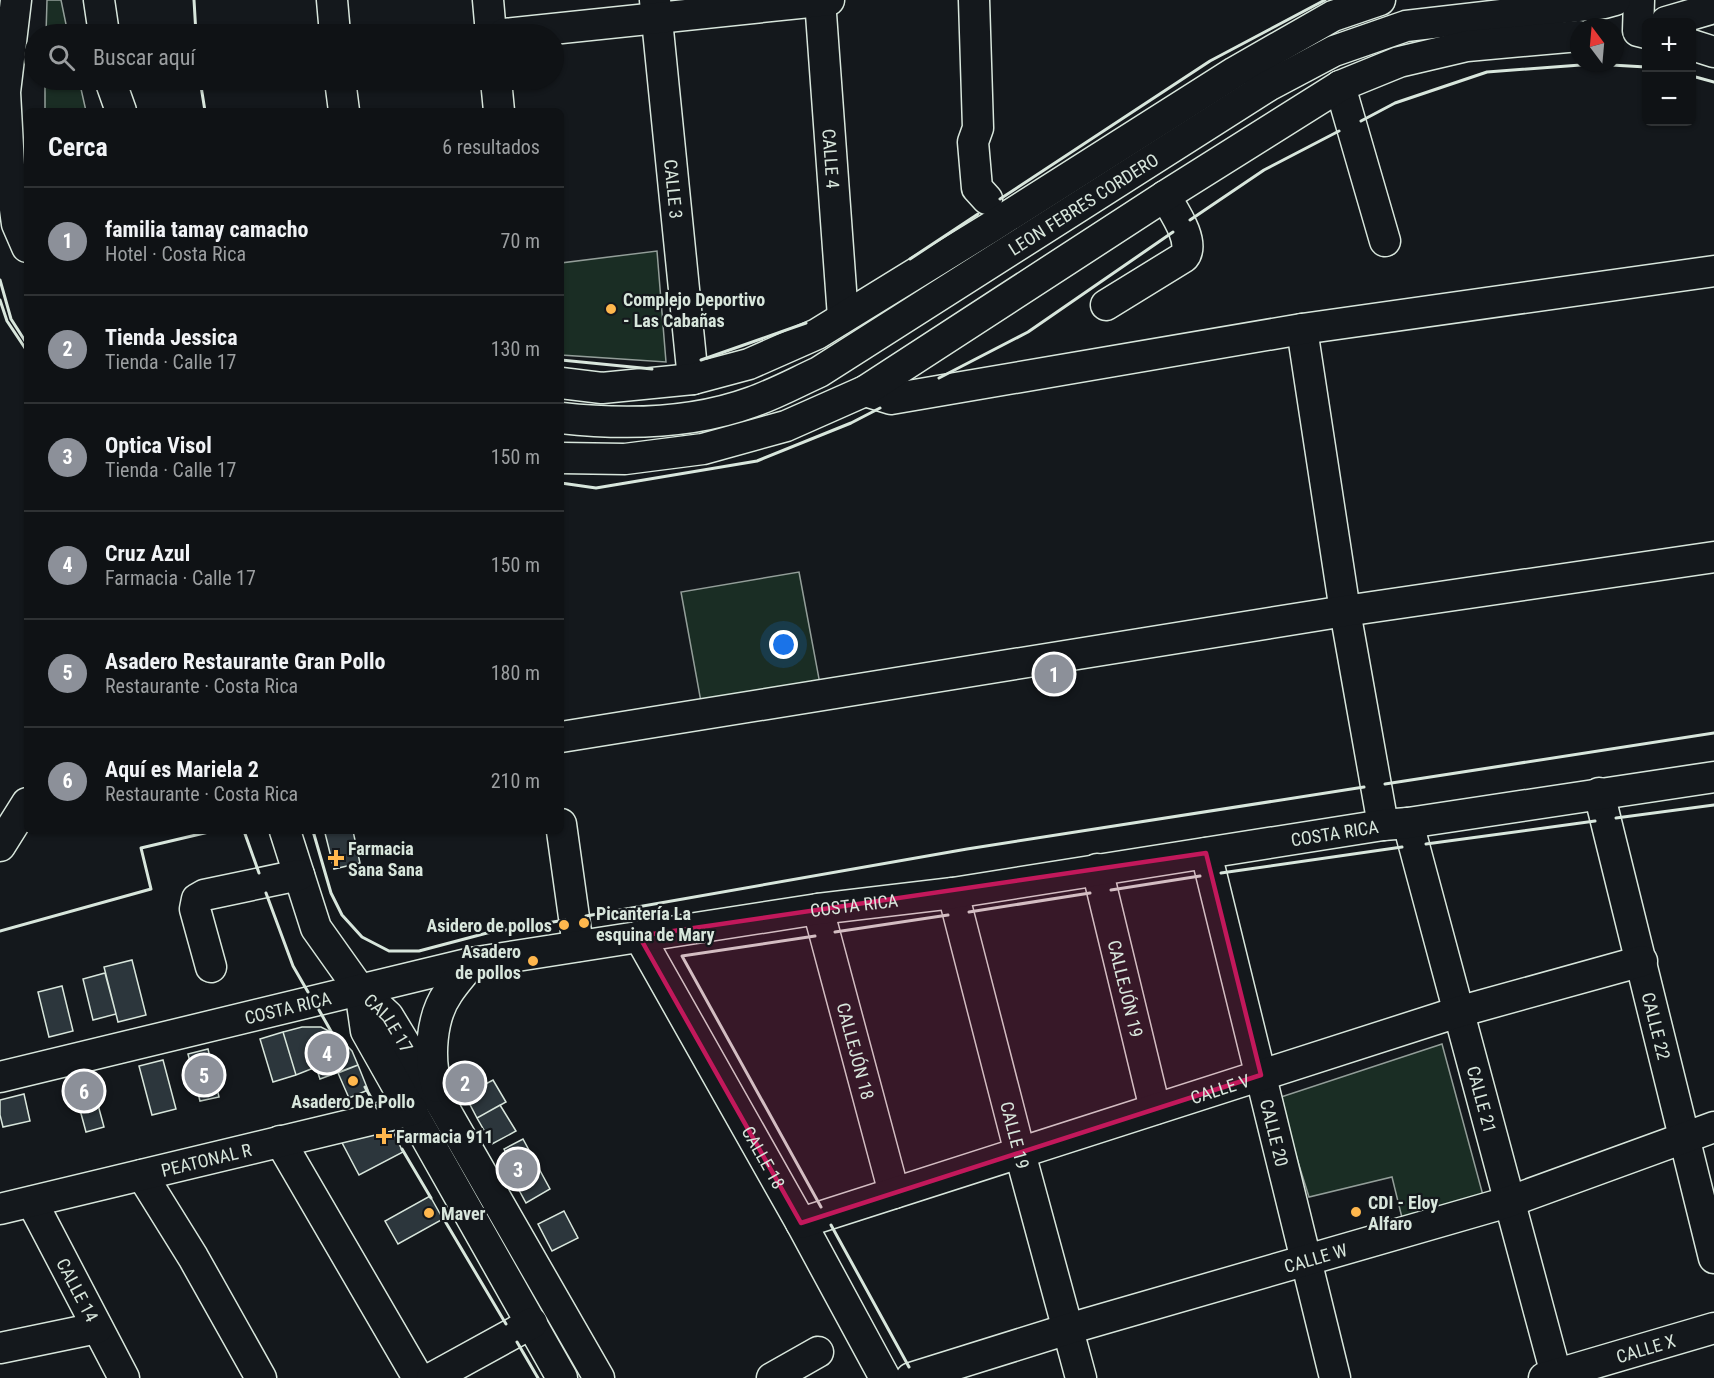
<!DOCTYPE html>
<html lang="es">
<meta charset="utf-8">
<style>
body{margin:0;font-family:"Roboto Condensed",sans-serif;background:#181b1e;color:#f1f3f6}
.controls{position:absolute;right:18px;top:18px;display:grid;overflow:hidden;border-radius:9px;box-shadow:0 2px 4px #0004}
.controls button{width:54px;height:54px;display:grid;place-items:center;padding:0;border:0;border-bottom:2px solid #2f3234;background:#0f1215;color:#f1f3f6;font:30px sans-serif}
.compass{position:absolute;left:1570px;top:18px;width:54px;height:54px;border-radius:50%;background:#0f1215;box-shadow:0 2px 4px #0004;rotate:344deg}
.you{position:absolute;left:784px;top:645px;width:21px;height:21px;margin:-15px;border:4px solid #fff;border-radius:50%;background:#1a73e8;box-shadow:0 0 0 9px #1a73e833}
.badge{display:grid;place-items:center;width:39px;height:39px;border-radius:50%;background:#8c9099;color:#fff;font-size:20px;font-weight:700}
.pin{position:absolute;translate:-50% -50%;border:3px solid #fff;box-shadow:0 2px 6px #0006}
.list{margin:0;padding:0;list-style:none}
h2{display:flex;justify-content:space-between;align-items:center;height:78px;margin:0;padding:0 24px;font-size:26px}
h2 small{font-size:20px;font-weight:400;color:#9b9ea0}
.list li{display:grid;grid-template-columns:39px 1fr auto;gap:18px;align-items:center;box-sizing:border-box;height:108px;padding:0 24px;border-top:2px solid #2f3234}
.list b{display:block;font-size:22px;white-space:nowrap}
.list p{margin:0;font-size:20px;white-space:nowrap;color:#9b9ea0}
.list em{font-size:20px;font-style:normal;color:#9b9ea0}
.icon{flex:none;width:33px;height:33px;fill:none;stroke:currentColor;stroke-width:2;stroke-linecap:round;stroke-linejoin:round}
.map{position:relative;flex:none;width:1714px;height:1378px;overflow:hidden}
.search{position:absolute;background:#0f1215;box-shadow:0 2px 4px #0004;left:24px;top:24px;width:540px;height:66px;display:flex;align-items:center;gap:15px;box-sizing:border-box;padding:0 21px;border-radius:33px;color:#9b9ea0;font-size:22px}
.panel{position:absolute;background:#0f1215;box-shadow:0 2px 4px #0004;left:24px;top:108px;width:540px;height:726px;border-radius:9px}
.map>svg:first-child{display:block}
.green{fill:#1a2d24;stroke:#939e99;stroke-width:1.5}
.building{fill:#2c363c;stroke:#d8e6dc;stroke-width:1.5}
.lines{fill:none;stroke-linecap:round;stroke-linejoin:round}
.minor-casing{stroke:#d8e6dc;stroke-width:33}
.minor{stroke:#14181c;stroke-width:30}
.wall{stroke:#d8e6dc;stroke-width:3}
.marked{fill:#c2185b;fill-opacity:0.2;stroke:#c2185b;stroke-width:4.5;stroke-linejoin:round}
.poi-dot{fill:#ffb74d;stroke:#14181c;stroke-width:2}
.labels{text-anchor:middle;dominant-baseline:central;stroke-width:4.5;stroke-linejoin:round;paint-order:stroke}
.street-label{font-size:18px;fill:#d8e6dc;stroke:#14181c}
.poi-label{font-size:18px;font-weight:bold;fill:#d8e6dc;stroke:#14181c;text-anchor:start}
</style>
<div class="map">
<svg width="1714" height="1378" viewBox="0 0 1714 1378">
<rect width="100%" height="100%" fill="#14181c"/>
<!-- green -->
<path class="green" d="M 47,0 L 61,0 L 68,34 L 46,34 Z
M 45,80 L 79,80 L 86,111 L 45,111 Z
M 657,251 L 666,362 L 561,355 L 561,263 Z
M 799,572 L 820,684 L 701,702 L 681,592 Z
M 1442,1044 L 1484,1199 L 1404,1226 L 1392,1177 L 1309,1197 L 1278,1098 Z"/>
<!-- building -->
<path class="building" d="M 333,831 L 353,831 L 360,863 L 334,869 L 325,833 Z
M 132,960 L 146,1015 L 118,1022 L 104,967 Z
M 105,973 L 116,1014 L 93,1020 L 83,979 Z
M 62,986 L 73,1031 L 49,1037 L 38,992 Z
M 302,1027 L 321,1027 L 337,1035 L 352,1051 L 358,1065 L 320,1079 L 316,1067 L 296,1075 L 283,1032 Z
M 283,1032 L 296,1075 L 273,1082 L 260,1039 Z
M 208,1049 L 219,1097 L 200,1101 L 188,1054 Z
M 163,1060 L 176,1109 L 152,1115 L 139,1066 Z
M 358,1065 L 368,1090 L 349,1098 L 338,1073 Z
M 476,1066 L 485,1084 L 468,1093 L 459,1075 Z
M 91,1079 L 104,1127 L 86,1132 L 73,1084 Z
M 493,1080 L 506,1102 L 477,1118 L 465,1095 Z
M 24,1094 L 30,1121 L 3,1127 L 0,1115 L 0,1100 Z
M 500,1105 L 516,1131 L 492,1144 L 477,1118 Z
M 389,1124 L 403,1152 L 359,1175 L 339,1137 Z
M 523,1139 L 537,1165 L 518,1176 L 504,1149 Z
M 537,1165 L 550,1189 L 526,1203 L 513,1179 Z
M 430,1196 L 443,1219 L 398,1244 L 385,1221 Z
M 564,1211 L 578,1238 L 552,1251 L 538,1224 Z"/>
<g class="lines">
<defs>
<g id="minor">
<path d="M 16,0 L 5,92 L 9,165 L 17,224 L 27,247"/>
<path d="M 99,0 L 104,34"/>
<path d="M 332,0 L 335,34"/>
<path d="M 488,0 L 491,34"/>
<path id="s1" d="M 655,0 L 693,379"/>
<path id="s2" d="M 820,0 L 843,317"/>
<path d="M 974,0 L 978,128 L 973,142 L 977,188 L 987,199"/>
<path d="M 1639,0 L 1638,31 L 1646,33"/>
<path d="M 1666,22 L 1714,8"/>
<path d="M 504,34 L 829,0"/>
<path d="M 1692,45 L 1714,52"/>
<path d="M 110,80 L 121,111"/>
<path d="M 340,80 L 344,111"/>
<path d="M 496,80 L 499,111"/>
<path d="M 1340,86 L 1385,241"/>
<path d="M 1106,305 L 1184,257 C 1196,242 1173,210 1165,196"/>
<path d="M 1302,329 L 1345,611 L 1383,825"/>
<path d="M 561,383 L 602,388 L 693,379 L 749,364 L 817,334 L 991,227 L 1235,72 L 1333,16 L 1380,0"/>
<path d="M 865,391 L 891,399 L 1302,329 L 1714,271"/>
<path id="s3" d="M 561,418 C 624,425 692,424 752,402 C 775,394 797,382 819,372 L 1268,86 L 1334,51 L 1406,26 L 1604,3 L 1615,0"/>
<path d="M 561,458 L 625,459 L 703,449 L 786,426 L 865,391 L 1165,196 L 1340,86 L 1399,62 L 1467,46 L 1579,36"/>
<path d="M 561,737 L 1345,611 L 1714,557"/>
<path id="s4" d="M 1599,793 L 1714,1258"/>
<path id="s5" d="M 1408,823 L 1557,1378"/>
<path d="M 561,824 L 578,946"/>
<path id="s6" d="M 285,831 L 316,928 L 360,990 L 388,1016 L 445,1110 L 599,1378"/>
<path d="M 0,846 L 27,803"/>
<path id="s7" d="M 1206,853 L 1335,1378"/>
<path id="s8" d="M 1097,869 L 1155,1109"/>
<path id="s9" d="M 953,893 L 1020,1153 L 1081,1378"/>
<path id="s10" d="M 818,909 L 894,1193"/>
<path id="s11" d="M 639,936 L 801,1223 L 885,1378"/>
<path d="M 211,967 L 195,909 L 197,899 L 204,895 L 299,875"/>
<path d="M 360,990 L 366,1031 L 562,1378"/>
<path id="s12" d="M 0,1077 L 471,963 L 818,909 L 953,893 L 1383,825 L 1408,823 L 1714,777"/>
<path d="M 437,1087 C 428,1059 431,1017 448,993 C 455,982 464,973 471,963"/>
<path d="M 280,1141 L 418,1378"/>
<path d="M 142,1175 L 193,1257 L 261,1378"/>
<path id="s13" d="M 32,1202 L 124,1378"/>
<path id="s14" d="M 0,1209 L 412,1110"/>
<path id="s15" d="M 801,1223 L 1458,1012 L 1642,961"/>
<path d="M 0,1348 L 97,1328"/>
<path d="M 432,1378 L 532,1323"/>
<path d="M 772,1378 L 818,1352"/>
<path id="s16" d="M 911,1378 L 1068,1329 L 1508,1202 L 1714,1127"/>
<path id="s17" d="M 1544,1378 L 1714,1328"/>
</g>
</defs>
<!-- minor casing -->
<use href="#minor" class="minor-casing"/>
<!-- minor -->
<use href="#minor" class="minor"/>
<!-- wall -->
<path class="wall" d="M 194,0 L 196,34
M 1692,76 L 1714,82
M 200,80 L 205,111
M 1361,121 L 1395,103 L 1487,72 L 1594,64 L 1646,67
M 1000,199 L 1210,61 L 1325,0
M 1190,220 L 1264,170 L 1339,131
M 910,259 L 978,214
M 0,280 L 11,319 L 27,344
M 0,300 L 7,321 L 27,351
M 561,360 L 652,369
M 701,360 L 806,323
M 939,378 L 1028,332 L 1173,232
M 561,483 L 596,488 L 757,461 L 851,423 L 880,408
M 1385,784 L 1714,733
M 1616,818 L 1714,805
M 244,831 L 259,873
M 313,831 L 331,893 L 342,915 L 362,937 L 389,951 L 419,951 L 487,933 L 565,920
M 1426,844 L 1595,821
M 1221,873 L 1402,847
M 1111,890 L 1200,876
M 266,893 L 293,966 L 308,992
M 969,912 L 1090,893
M 586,916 L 967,849 L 1364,787
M 0,931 L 151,889 L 141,848 L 213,831
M 835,932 L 948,915
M 815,936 L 682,956 L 821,1207
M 319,1010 L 332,1033
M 365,1087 L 377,1108
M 402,1149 L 431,1198
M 442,1216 L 506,1324
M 831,1225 L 909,1367
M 517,1342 L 538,1378"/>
</g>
<!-- marked area -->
<path class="marked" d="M 1206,853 L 1261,1075 L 801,1223 L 639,936 Z"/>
<!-- markers -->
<g class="poi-dot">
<circle cx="611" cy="309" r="6"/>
<path d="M333 849h6v6h6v6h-6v6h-6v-6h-6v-6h6z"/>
<circle cx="584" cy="923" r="6"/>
<circle cx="564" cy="925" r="6"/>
<circle cx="533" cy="961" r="6"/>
<circle cx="353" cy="1081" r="6"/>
<path d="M381 1127h6v6h6v6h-6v6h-6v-6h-6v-6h6z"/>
<circle cx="1356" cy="1212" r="6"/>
<circle cx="429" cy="1213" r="6"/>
</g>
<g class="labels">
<!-- street labels -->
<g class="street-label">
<text stroke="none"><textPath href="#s2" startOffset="159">CALLE 4</textPath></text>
<text stroke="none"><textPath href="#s1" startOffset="190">CALLE 3</textPath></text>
<text stroke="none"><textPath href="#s3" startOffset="580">LEON FEBRES CORDERO</textPath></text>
<text stroke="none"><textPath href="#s12" startOffset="1358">COSTA RICA</textPath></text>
<text stroke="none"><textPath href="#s12" startOffset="872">COSTA RICA</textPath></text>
<text stroke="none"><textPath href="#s8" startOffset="123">CALLEJÓN 19</textPath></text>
<text stroke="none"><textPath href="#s12" startOffset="296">COSTA RICA</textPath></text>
<text stroke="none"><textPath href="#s6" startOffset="222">CALLE 17</textPath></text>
<text stroke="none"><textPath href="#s4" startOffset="240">CALLE 22</textPath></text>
<text stroke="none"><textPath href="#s10" startOffset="147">CALLEJÓN 18</textPath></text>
<text stroke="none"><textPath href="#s15" startOffset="440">CALLE V</textPath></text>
<text stroke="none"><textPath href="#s5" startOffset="286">CALLE 21</textPath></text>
<text stroke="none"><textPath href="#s7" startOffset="288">CALLE 20</textPath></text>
<text stroke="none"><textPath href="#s9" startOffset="250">CALLE 19</textPath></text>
<text stroke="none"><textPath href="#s11" startOffset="254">CALLE 18</textPath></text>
<text stroke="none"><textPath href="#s14" startOffset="212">PEATONAL R</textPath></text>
<text stroke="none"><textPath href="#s16" startOffset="422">CALLE W</textPath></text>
<text stroke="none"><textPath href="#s13" startOffset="99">CALLE 14</textPath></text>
<text stroke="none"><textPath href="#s17" startOffset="106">CALLE X</textPath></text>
</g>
<!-- poi labels -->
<g class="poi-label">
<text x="623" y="299">Complejo Deportivo<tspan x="623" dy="21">- Las Cabañas</tspan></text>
<text x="348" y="848">Farmacia<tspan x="348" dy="21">Sana Sana</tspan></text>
<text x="596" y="913">Picantería La<tspan x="596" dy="21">esquina de Mary</tspan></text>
<text x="552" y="925" text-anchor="end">Asidero de pollos</text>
<text x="521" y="951" text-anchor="end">Asadero<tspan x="521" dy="21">de pollos</tspan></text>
<text x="353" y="1101" text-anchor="middle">Asadero De Pollo</text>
<text x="396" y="1136">Farmacia 911</text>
<text x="1368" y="1202">CDI - Eloy<tspan x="1368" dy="21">Alfaro</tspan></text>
<text x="441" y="1213">Maver</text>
</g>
</g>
</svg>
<div class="controls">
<button>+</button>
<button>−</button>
</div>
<svg class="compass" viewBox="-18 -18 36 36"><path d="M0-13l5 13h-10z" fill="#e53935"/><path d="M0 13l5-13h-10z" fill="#9b9ea0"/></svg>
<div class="you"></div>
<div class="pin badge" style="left:1054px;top:674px">1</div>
<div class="pin badge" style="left:465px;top:1083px">2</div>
<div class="pin badge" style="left:518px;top:1169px">3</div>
<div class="pin badge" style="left:327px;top:1053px">4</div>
<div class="pin badge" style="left:204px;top:1075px">5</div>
<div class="pin badge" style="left:84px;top:1091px">6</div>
<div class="search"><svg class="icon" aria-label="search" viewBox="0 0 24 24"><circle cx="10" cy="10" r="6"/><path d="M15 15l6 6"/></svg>Buscar aquí</div>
<section class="panel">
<h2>Cerca<small>6 resultados</small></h2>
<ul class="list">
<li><span class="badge">1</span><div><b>familia tamay camacho</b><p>Hotel · Costa Rica</p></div><em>70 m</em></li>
<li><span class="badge">2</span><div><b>Tienda Jessica</b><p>Tienda · Calle 17</p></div><em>130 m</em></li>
<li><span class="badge">3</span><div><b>Optica Visol</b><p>Tienda · Calle 17</p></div><em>150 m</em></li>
<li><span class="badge">4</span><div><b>Cruz Azul</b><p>Farmacia · Calle 17</p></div><em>150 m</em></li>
<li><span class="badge">5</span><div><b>Asadero Restaurante Gran Pollo</b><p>Restaurante · Costa Rica</p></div><em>180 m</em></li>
<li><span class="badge">6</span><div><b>Aquí es Mariela 2</b><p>Restaurante · Costa Rica</p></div><em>210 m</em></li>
</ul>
</section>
</div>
